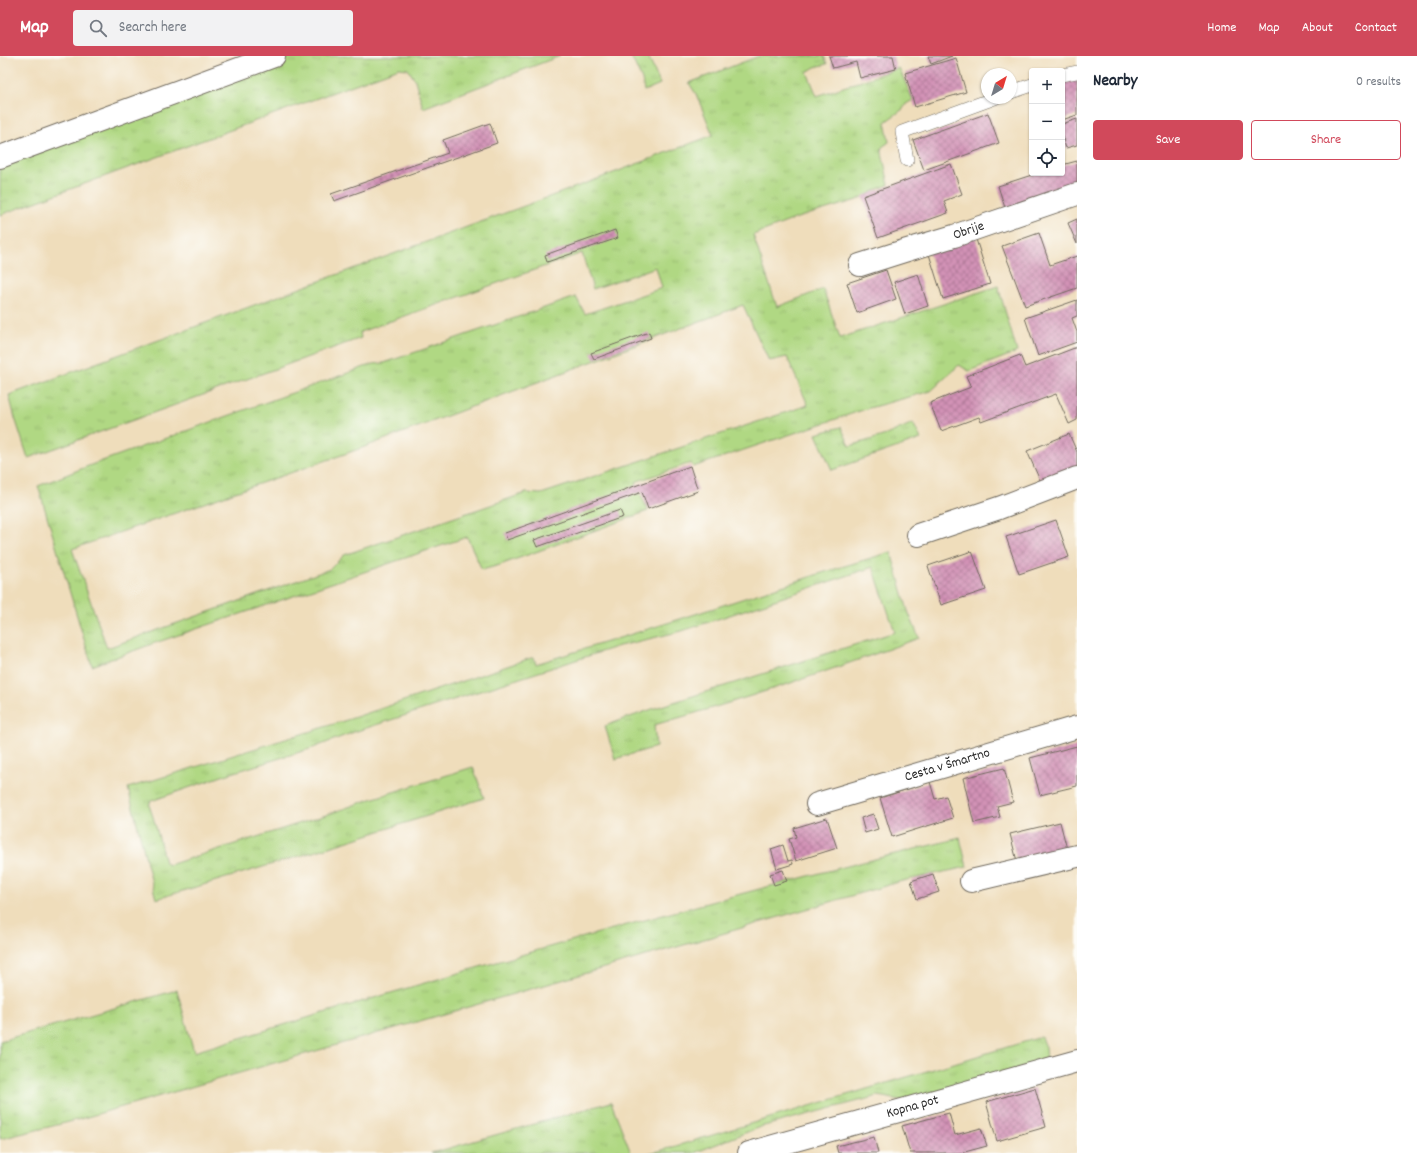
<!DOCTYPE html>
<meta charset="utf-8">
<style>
body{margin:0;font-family:Dekko,sans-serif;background:#f2f2f3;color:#1f2937}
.controls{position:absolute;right:12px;top:12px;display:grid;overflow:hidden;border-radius:4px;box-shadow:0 1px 3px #0004}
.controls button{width:36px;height:36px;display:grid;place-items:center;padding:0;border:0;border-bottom:1px solid #e0e1e3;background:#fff;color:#1f2937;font:20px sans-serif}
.compass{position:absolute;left:981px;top:12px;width:36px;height:36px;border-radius:50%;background:#fff;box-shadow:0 1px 3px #0004;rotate:38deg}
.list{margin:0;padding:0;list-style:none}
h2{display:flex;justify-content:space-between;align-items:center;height:52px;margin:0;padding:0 16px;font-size:17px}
h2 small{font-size:13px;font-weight:400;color:#747a83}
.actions{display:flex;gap:8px;padding:12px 16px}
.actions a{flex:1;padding:9px 0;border:1px solid #d1495b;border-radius:4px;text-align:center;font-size:14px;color:#d1495b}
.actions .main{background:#d1495b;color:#fff}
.icon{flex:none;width:22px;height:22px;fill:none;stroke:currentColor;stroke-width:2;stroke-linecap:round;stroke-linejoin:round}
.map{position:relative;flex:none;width:1077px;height:1097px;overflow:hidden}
header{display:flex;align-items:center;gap:24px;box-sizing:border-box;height:56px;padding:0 20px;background:#d1495b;color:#fff}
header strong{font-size:19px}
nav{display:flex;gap:22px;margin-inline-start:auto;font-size:14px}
.search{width:280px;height:36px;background:#f2f2f3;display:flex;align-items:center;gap:10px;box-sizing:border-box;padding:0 14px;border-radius:4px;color:#747a83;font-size:15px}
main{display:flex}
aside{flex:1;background:#fff}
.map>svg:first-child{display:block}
.grass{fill:url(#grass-tufts);stroke:#6e8257;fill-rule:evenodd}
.building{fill:url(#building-cross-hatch)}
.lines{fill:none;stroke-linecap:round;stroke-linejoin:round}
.service-casing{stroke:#70695d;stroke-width:14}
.minor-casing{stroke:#70695d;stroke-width:24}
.service{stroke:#fff;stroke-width:13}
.minor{stroke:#fff;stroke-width:22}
.labels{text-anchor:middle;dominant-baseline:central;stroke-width:3;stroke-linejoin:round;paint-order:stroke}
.street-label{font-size:14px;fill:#2b2b2b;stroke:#fdfcf7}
</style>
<header>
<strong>Map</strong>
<div class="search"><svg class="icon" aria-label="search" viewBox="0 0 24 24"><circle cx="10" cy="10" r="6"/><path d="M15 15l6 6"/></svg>Search here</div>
<nav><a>Home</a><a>Map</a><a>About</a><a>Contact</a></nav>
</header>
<main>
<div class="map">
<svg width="1077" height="1097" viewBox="0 0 1077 1097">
<defs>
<pattern id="grass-tufts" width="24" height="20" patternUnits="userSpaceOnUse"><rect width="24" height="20" fill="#b0d883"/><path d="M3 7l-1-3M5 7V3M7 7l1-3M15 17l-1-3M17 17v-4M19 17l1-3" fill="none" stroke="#98ba71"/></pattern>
<pattern id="building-cross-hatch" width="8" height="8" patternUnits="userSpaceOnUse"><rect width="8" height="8" fill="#d292b6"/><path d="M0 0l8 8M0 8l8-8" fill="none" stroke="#ab7794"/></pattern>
</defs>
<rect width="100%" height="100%" fill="#fdfcf7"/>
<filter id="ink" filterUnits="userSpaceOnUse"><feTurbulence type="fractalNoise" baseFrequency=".025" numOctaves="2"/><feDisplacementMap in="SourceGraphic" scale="8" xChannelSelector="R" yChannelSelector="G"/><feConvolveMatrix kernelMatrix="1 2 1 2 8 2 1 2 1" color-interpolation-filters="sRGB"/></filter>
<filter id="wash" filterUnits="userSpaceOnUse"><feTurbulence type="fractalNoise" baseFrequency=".012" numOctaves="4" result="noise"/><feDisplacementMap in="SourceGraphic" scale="16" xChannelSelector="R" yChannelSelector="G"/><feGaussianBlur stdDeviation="0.9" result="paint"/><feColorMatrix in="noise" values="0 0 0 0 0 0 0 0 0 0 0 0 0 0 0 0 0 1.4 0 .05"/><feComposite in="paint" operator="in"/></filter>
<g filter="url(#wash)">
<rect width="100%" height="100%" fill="#efddbb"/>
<!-- grass -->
<path class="grass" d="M 292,0 L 560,0 L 423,52 L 415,24 L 408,13 L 399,12 L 0,159 L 0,110 Z
M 631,0 L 648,0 L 660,28 L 644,35 L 642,24 Z
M 759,0 L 824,0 L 827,8 L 815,11 L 807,16 L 817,40 L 899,12 L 913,44 L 906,48 L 903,53 L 885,66 L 889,86 L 881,92 L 889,129 L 880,132 L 857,144 L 800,161 L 753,179 L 777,251 L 823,233 L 840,282 L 998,230 L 1017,296 L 969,315 L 959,309 L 931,335 L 869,352 L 693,411 L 691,407 L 635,426 L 648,455 L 500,509 L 482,514 L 467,481 L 152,588 L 92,610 L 38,430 L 91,409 L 373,308 L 384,307 L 576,241 L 585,258 L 662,232 L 656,211 L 593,233 L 582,197 L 360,276 L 361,282 L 28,402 L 15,362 L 9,339 L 587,127 L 713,79 L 696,38 L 689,27 ZM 743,249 L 769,305 L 787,301 L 808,349 L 541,438 L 526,437 L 344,499 L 330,513 L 107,592 L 72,493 L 359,393 Z
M 913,367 L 921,383 L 832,414 L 816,378 L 841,371 L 850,390 L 886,379 Z
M 891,496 L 908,555 L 919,582 C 832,614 743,644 654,669 L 656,691 L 615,703 L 605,670 L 655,652 L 895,576 L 873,511 L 682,575 L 619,590 L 354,676 L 313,692 L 225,719 L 151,745 L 149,749 C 156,768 160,787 165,807 L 169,809 L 326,759 L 371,743 L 473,711 L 484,742 L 323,793 L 156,843 L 128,732 L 350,663 L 534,601 L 536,608 L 677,564 L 825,516 Z
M 960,782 L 967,811 L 902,825 L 694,886 L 73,1065 L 0,1083 L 0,985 L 177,934 L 194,996 C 448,919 703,844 960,782 Z
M 1041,981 L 1045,992 L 1046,1005 L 905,1045 L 878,1040 L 760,1071 L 694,1097 L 649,1097 L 659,1095 Z
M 611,1046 L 631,1097 L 431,1097 L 446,1093 Z"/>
<g id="blocks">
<!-- building -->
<path class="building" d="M 829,0 L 893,0 L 896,13 L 860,22 L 856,6 L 833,12 Z
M 928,0 L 952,0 L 931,8 Z
M 956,2 L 966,36 L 915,51 L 905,17 Z
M 1077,18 L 1077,59 L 1062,64 L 1062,24 Z
M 988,57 L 999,87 L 924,114 L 913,84 Z
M 1077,63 L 1077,89 L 1066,92 L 1062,80 L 1062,68 Z
M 490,67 L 497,87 L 334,145 L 331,138 L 448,97 L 443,84 Z
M 1077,105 L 1077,136 L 1007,158 L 998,130 L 1038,117 L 1062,117 L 1062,109 Z
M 951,108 L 962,138 L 944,145 L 948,157 L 878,182 L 863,140 Z
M 1077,163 L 1077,188 L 1068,167 Z
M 615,174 L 618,182 L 547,206 L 545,199 Z
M 1039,177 L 1050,209 L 1077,200 L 1077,232 L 1025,250 L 1002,190 Z
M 975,180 L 990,228 L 943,243 L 928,195 Z
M 886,214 L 896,243 L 857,257 L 847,227 Z
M 918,218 L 928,250 L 905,258 L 894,226 Z
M 1077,244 L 1077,260 L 1072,262 L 1077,276 L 1077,286 L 1038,300 L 1025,262 Z
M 649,276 L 651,282 L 594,303 L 591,297 Z
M 1077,291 L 1077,364 L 1069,368 L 1056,338 L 981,366 L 979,361 L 941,375 L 930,347 L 971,331 L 966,320 L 1020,299 L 1025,311 Z
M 1069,378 L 1077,396 L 1077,414 L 1042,429 L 1027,395 Z
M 690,410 L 698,435 L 648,453 L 642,436 L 507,484 L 505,477 Z
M 620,454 L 623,461 L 537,491 L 534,484 Z
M 1056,464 L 1069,501 L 1019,518 L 1006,481 Z
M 972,495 L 986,534 L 941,549 L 928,510 Z
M 1077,690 L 1077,730 L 1040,739 L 1030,702 Z
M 1004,712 L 1013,746 L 997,750 L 1000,761 L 974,767 L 963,722 Z
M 930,726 L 935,743 L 946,740 L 953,762 L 892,781 L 880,742 Z
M 873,758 L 878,773 L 865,777 L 861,762 Z
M 827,762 L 837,792 L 796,805 L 789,783 L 796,781 L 794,772 Z
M 1060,766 L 1069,801 L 1019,813 L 1010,778 Z
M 783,789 L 788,805 L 792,804 L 793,808 L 777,813 L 771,793 Z
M 783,814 L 787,825 L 774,829 L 770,818 Z
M 933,818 L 939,836 L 917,843 L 911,825 Z
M 1035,1032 L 1046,1071 L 997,1085 L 986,1046 Z
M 949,1057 L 955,1079 L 981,1072 L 987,1090 L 961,1097 L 910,1097 L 902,1070 Z
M 874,1081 L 878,1097 L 838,1097 L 836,1090 Z"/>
</g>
</g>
<g filter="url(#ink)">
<use href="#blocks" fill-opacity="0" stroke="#70695d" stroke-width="1"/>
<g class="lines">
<defs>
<path id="service" d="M 1062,19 L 1077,16
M 1011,36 L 1032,29
M 907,104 L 902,76 L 995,42"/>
<g id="minor">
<path d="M 0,101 L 274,0"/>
<path id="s1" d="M 860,209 L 904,195 L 954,180 L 1077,138"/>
<path d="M 918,479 L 999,452 L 1077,422"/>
<path id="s2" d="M 817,748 L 1077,671"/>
<path d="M 971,825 L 1077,800"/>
<path id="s3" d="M 749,1097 L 1077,1005"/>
</g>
</defs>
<!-- service casing -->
<use href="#service" class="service-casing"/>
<!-- minor casing -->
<use href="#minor" class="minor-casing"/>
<!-- service -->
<use href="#service" class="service"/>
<!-- minor -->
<use href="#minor" class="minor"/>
</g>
</g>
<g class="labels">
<!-- street labels -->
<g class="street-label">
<text stroke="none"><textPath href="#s1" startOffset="114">Obrije</textPath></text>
<text stroke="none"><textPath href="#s2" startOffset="136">Cesta v Šmartno</textPath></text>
<text stroke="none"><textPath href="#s3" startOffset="170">Kopna pot</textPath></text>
</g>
</g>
</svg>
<div class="controls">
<button>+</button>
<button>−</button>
<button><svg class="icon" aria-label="locate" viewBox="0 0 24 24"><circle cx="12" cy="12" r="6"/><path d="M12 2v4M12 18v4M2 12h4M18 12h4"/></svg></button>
</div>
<svg class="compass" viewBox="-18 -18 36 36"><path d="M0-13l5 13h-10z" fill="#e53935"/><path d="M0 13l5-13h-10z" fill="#747a83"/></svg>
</div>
<aside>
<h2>Nearby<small>0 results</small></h2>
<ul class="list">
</ul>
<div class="actions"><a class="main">Save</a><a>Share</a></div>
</aside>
</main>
